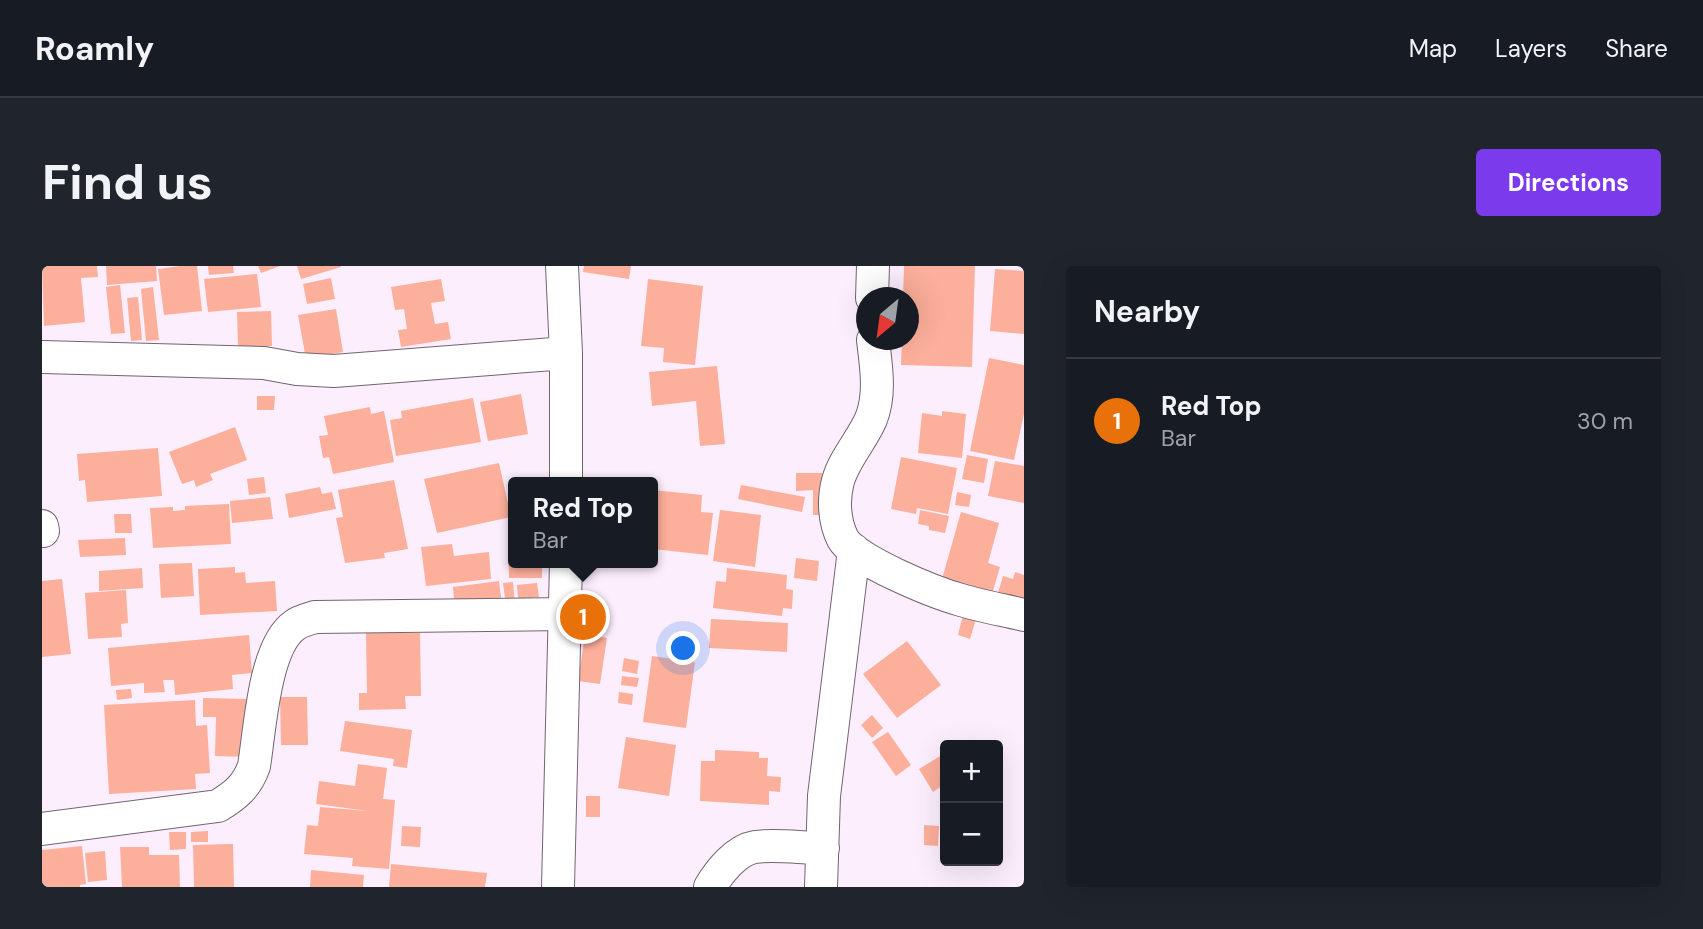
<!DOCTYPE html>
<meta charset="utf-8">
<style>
body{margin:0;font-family:"DM Sans",sans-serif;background:#20242c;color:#f1f3f6}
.controls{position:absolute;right:21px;bottom:21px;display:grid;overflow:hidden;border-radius:7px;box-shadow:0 7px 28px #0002}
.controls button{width:63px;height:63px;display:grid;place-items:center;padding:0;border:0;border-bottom:2px solid #363941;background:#171b24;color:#f1f3f6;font:35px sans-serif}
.compass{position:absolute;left:814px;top:21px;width:63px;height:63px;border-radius:50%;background:#171b24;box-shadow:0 7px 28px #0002;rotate:209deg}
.you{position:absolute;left:642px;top:383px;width:24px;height:24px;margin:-18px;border:5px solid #fff;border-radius:50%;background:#1a73e8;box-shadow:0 0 0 10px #1a73e833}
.badge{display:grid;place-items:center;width:46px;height:46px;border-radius:50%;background:#7c3aed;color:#fff;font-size:23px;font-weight:700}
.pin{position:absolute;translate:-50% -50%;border:4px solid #fff;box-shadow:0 2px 7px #0006}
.popup{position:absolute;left:466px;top:211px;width:150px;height:91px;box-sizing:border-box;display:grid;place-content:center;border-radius:7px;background:#171b24;filter:drop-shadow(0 2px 5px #0005);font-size:23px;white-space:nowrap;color:#9ea1a6}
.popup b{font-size:26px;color:#f1f3f6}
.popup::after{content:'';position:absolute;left:50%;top:100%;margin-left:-14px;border:14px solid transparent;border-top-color:#171b24}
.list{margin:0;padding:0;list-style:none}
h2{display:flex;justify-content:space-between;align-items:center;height:91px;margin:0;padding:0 28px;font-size:30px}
h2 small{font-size:23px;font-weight:400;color:#9ea1a6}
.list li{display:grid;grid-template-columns:46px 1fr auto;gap:21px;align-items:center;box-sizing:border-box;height:126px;padding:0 28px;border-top:2px solid #363941}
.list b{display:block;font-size:26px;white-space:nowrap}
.list p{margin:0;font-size:23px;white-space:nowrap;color:#9ea1a6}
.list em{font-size:23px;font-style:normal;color:#9ea1a6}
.map{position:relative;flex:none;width:982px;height:621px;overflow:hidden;border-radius:7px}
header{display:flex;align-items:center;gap:42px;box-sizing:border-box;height:98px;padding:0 35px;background:#171b24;border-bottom:2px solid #363941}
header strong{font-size:33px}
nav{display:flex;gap:38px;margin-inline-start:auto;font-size:24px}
.intro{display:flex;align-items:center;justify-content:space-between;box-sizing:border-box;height:168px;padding:0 42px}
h1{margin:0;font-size:49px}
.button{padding:18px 32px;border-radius:7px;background:#7c3aed;color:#fff;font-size:24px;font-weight:700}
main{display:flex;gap:42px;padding:0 42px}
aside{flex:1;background:#171b24;border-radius:7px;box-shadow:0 7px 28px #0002}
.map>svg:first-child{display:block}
.building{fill:#fcaf9b}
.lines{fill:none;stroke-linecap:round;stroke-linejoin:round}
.minor-casing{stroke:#716471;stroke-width:34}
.minor{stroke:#fff;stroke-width:32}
</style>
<header>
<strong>Roamly</strong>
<nav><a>Map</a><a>Layers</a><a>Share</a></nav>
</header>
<div class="intro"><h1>Find us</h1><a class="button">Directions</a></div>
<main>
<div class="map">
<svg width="982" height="621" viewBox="0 0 982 621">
<rect width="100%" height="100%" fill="#fdeefd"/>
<!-- building -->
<path class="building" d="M 0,0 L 55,0 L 56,11 L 39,12 L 43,56 L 2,60 Z
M 64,0 L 114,0 L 115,15 L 65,19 Z
M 138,0 L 155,0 L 160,45 L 122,49 L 116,3 Z
M 166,0 L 191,0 L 192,7 L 167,9 Z
M 216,0 L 238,0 L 219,7 Z
M 255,0 L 299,0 L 299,1 L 259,13 Z
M 542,0 L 589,0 L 587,13 L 541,6 Z
M 862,0 L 933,0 L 930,101 L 859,99 L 860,74 L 866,74 L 866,32 L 861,32 Z
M 953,3 L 982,5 L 982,68 L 948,65 Z
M 215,8 L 219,41 L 166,46 L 162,13 Z
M 289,12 L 293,33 L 265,38 L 261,18 Z
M 399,13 L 403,35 L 389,37 L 393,58 L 406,56 L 409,73 L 359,81 L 356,64 L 365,63 L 362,43 L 353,44 L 349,21 Z
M 606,13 L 661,20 L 653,99 L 621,96 L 622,82 L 599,80 Z
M 78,19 L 83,67 L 69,68 L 64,21 Z
M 111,21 L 117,74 L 104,75 L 99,23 Z
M 96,31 L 100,74 L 89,75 L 85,32 Z
M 294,43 L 301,86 L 264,93 L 256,49 Z
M 229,45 L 230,80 L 196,81 L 195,46 Z
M 947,92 L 982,99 L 982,148 L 972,194 L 928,185 Z
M 675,100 L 683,178 L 658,180 L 654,135 L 610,140 L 607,106 Z
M 479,128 L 486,168 L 446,175 L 438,136 Z
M 215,130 L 233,130 L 232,144 L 215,144 Z
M 431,132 L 439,176 L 354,190 L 348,154 L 360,152 L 359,145 Z
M 328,141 L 329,148 L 342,145 L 352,196 L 291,208 L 287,191 L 281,192 L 277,170 L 286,169 L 282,150 Z
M 900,145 L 924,148 L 920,192 L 876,187 L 880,147 L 900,150 Z
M 193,161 L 205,194 L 168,208 L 171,214 L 154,221 L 152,214 L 140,218 L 127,186 Z
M 116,182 L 120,230 L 45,236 L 43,214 L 37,215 L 35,188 Z
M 925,189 L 946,193 L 942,217 L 920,213 Z
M 859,191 L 915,202 L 906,248 L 875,242 L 874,248 L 849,243 Z
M 953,195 L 982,200 L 982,237 L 946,230 Z
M 457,197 L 469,251 L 395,267 L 382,213 Z
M 754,207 L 785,207 L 785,249 L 771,249 L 771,224 L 754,225 Z
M 222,211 L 224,227 L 207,229 L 205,213 Z
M 352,214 L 366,283 L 342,287 L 343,292 L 303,297 L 294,252 L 301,251 L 296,224 Z
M 699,219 L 763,231 L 760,246 L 696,233 Z
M 278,221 L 280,228 L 290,226 L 294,243 L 247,252 L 243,228 Z
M 611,224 L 660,229 L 659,246 L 671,247 L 666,289 L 611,283 Z
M 915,226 L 929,229 L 927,241 L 913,239 Z
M 228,231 L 231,253 L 190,257 L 188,235 Z
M 187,238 L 189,278 L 111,282 L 108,242 L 131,241 L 131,245 L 143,244 L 143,240 Z
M 678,244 L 719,249 L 713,301 L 671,295 Z
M 878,244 L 907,250 L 903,267 L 887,264 L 887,260 L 876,258 Z
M 919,246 L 957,257 L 946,297 L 958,301 L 950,328 L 900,313 Z
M 72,248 L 89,248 L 90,267 L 73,267 Z
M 83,272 L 84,289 L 38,291 L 36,274 Z
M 410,278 L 412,290 L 447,286 L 449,313 L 384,320 L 379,281 Z
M 466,283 L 471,283 L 471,297 L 500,297 L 500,312 L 467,312 Z
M 754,292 L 777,295 L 775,315 L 752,312 Z
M 150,297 L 152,330 L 119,332 L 117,298 Z
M 193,301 L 193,307 L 203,306 L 204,317 L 233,315 L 235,345 L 158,349 L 156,303 Z
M 100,302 L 101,322 L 57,325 L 57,305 Z
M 685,302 L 745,309 L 744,323 L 751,324 L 750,343 L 741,342 L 740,350 L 671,342 L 674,315 L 684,316 Z
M 973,306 L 982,309 L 982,335 L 956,327 L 961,310 L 971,313 Z
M 20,313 L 29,388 L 0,391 L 0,315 Z
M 457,315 L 460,339 L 413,344 L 411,321 Z
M 471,316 L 473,339 L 464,340 L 461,317 Z
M 495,317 L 497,331 L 476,333 L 475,319 Z
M 84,324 L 86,357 L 79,358 L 80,371 L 46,373 L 43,327 Z
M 921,349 L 934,353 L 928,373 L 916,369 Z
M 669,353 L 746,357 L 745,386 L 667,382 Z
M 324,367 L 378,367 L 379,430 L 363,430 L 364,443 L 317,444 L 317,427 L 325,427 Z
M 207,369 L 210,407 L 190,409 L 191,423 L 133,429 L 132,414 L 121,414 L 123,426 L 102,427 L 102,417 L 69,420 L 66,382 Z
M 543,369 L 565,372 L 558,418 L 536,415 Z
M 865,375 L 899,419 L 855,452 L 821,408 Z
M 610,390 L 653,396 L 644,462 L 601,456 Z
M 582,392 L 597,395 L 595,408 L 580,405 Z
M 580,410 L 597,412 L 595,421 L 579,419 Z
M 89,423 L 90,432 L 75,434 L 74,424 Z
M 577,426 L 591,428 L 590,439 L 576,437 Z
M 238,431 L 265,431 L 266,479 L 239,479 Z
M 161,432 L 208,433 L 208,491 L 173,490 L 174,451 L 161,451 Z
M 153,434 L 154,460 L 165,459 L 168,507 L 153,508 L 154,523 L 67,528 L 62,439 Z
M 830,449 L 841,462 L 830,472 L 819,459 Z
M 303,455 L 370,464 L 365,502 L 351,500 L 352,493 L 298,485 Z
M 846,466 L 869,499 L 854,510 L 830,476 Z
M 584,471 L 634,479 L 627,530 L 576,522 Z
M 673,484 L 717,486 L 717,492 L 726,492 L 725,510 L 739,511 L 738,526 L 727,525 L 727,539 L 658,535 L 659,495 L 673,495 Z
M 903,487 L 903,518 L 891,526 L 877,503 Z
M 316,498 L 345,502 L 341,533 L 353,534 L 347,603 L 310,600 L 311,592 L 262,588 L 265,559 L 276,560 L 278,541 L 326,545 L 274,538 L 277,515 L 313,520 Z
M 544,530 L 558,530 L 558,551 L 544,551 Z
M 882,559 L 897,560 L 896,580 L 882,579 Z
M 360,560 L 379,561 L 378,581 L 359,580 Z
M 166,565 L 166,576 L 149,576 L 149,566 Z
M 127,566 L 144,566 L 144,583 L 128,584 Z
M 191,578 L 192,621 L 152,621 L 151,579 Z
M 40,580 L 44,618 L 38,619 L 38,621 L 0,621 L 0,584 Z
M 78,581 L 107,581 L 107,589 L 137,589 L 138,621 L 80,621 Z
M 63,585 L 65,614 L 46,616 L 43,587 Z
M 349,598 L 445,607 L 443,621 L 347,621 Z
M 269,604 L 322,609 L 321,621 L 268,621 Z"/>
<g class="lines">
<defs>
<path id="minor" d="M 520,0 L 524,87 L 524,216
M 830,32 L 831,0
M 831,74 C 834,100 839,128 829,153 C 820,174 802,193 796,215 C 791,233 792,256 801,273 C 813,295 894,327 919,334 C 939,340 961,344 982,349
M 0,91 L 222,97 L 255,103 L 292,105 L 524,87
M 0,260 L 1,265
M 0,563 L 176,540 C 194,529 205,520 212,500 C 218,464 222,380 253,359 C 258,355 267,353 273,351 L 524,348
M 516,621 L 524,297
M 668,621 C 677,606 694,584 713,581 C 733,578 760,582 781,582
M 779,621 L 782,530 L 812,284"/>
</defs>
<!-- minor casing -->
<use href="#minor" class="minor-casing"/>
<!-- minor -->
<use href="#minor" class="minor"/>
</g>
</svg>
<div class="controls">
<button>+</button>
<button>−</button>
</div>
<svg class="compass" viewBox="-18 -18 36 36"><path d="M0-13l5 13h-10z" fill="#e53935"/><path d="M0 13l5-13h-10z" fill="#9ea1a6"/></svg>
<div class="you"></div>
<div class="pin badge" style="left:541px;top:351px;background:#e8710a">1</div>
<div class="popup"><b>Red Top</b>Bar</div>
</div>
<aside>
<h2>Nearby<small></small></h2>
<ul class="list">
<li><span class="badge" style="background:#e8710a">1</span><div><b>Red Top</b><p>Bar</p></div><em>30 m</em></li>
</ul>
</aside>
</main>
